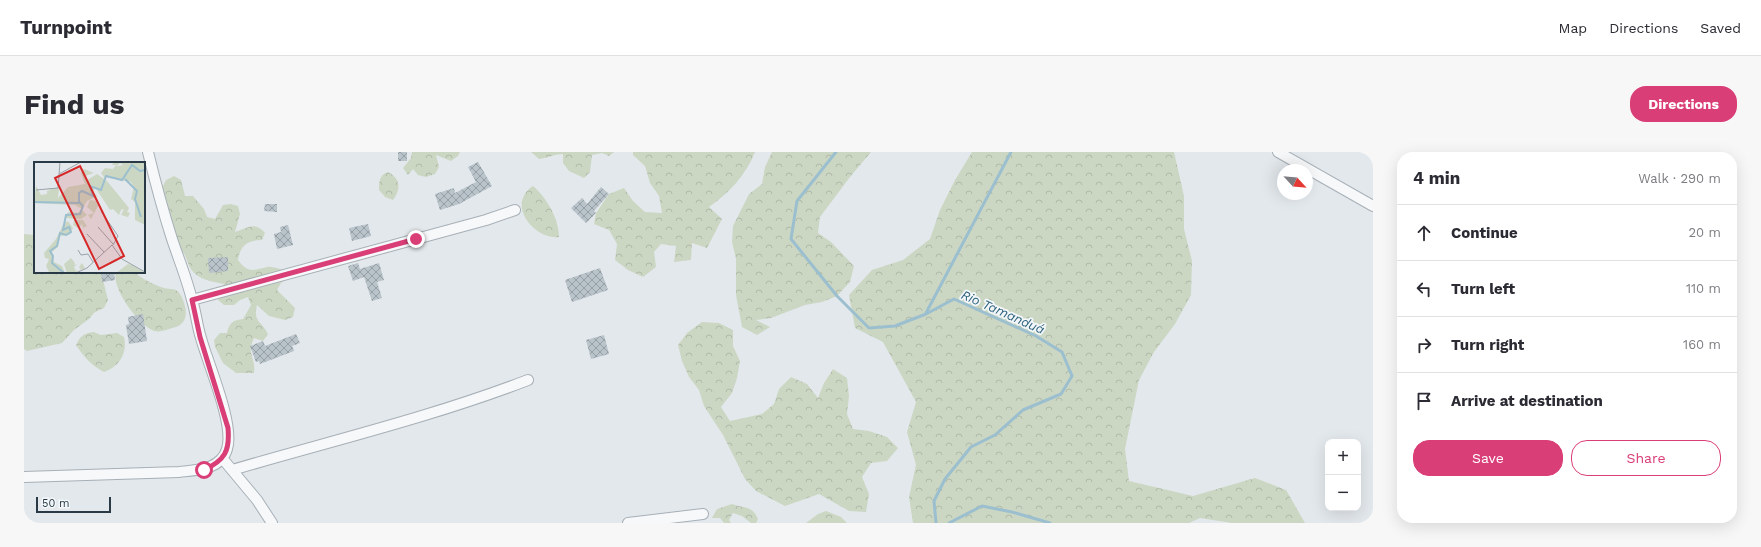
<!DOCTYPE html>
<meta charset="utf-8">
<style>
body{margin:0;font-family:"Work Sans",sans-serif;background:#f7f7f7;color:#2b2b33}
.controls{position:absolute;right:12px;bottom:12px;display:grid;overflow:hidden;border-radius:8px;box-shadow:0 4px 16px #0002}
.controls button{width:36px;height:36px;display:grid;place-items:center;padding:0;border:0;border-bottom:1px solid #e1e1e2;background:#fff;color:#2b2b33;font:20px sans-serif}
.compass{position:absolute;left:1253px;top:12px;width:36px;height:36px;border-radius:50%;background:#fff;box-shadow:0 4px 16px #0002;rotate:116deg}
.scale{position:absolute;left:12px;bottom:10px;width:75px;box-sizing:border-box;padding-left:4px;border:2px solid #293a46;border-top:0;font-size:11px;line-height:14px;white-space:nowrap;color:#293a46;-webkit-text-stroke:3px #f3f7f9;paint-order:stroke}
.stop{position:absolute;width:12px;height:12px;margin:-9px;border:3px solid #da3e77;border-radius:50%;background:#fff}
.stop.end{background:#da3e77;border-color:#fff;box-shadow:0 1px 4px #0008}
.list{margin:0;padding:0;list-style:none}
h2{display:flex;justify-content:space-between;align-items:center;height:52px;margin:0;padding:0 16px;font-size:17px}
h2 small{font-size:13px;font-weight:400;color:#7c7c81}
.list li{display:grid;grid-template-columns:26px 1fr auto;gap:12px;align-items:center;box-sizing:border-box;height:56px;padding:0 16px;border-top:1px solid #e1e1e2}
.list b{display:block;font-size:15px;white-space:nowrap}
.list em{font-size:13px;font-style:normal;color:#7c7c81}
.actions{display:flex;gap:8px;padding:12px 16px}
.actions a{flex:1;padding:9px 0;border:1px solid #da3e77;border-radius:16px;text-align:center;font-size:14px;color:#da3e77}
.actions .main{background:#da3e77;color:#fff}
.icon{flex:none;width:22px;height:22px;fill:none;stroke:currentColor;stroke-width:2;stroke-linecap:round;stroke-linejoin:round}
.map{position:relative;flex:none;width:1349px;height:371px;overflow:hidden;border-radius:16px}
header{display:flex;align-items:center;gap:24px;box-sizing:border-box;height:56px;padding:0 20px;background:#fff;border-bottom:1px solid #e1e1e2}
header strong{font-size:19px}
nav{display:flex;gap:22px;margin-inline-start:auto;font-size:14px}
.intro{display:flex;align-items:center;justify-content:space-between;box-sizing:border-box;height:96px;padding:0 24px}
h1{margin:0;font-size:28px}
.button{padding:10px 18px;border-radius:16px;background:#da3e77;color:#fff;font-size:14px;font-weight:700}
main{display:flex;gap:24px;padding:0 24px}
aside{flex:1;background:#fff;border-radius:16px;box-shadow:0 4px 16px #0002}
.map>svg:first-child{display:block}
.forest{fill:url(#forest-crowns)}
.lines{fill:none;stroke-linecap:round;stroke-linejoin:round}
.stream{stroke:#9bbfcf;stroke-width:3}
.building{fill:url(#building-cross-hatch)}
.minor-casing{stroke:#a7b0b7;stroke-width:12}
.minor{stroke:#f6f8fa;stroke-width:10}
.route{stroke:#da3e77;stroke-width:5}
.labels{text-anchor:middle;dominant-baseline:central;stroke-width:3.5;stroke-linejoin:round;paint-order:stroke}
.water-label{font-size:13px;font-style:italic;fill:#2f637e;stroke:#f3f7f9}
.inset-river{fill:none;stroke:#9bbfcf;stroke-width:2}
.inset-road{fill:none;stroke:#99a2aa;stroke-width:1}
.view{fill:#d62828;fill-opacity:0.15;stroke:#d62828;stroke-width:2}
.inset-edge{fill:none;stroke:#293a46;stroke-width:2}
</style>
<header>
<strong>Turnpoint</strong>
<nav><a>Map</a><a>Directions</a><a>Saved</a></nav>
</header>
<div class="intro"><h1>Find us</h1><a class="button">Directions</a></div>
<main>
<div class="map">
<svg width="1349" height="371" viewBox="0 0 1349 371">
<defs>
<pattern id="forest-crowns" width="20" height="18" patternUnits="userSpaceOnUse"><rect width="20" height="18" fill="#ccd7c3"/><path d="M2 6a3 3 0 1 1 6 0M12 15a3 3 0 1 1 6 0" fill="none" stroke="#afb9a9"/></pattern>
<pattern id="building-cross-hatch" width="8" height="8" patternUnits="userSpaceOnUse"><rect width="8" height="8" fill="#b9c3ca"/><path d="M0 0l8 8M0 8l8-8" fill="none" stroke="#969fa6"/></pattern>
</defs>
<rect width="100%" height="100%" fill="#e3e8ec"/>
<!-- forest -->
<path class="forest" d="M 388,0 L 436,0 L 434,4 L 427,9 L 412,3 L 415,15 L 411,22 L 402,25 L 394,23 L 389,17 L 384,23 L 379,16 L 387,6 Z
M 507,0 L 590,0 L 585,4 L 578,1 L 568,3 L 566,20 L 560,26 L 545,19 L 539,11 L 539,2 C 530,2 524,6 515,7 Z
M 609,0 L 731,0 C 722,23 705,41 685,55 L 698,67 L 683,96 L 668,91 L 667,108 L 650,110 L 652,94 L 637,92 L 630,100 L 632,115 L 619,125 L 604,118 L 591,108 L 593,92 L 585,78 L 570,72 L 572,61 L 585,42 L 600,36 L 609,49 L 621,60 L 638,61 L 635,44 L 626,31 L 621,14 L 609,3 Z
M 748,0 L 847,0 L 826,25 L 796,65 L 794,81 L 807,90 L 830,114 L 826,130 L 813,144 L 798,150 L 781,153 L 747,166 L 732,168 L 746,175 L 733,183 L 718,175 L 712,143 L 712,107 L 708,90 L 709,74 L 725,42 L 738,32 L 741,15 Z
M 948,0 L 1150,0 L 1160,44 L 1160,77 L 1168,109 L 1167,143 L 1151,172 L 1130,200 L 1115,228 L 1101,297 L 1105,329 L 1169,344 L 1231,326 L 1262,338 L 1281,371 L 1208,371 L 1176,366 L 1165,371 L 889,371 L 885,345 L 892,313 L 883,280 L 892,250 L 859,190 L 831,176 L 825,143 L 848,118 L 879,108 L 906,87 L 916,58 L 931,28 Z
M 364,20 C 377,27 377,37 369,48 L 361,45 L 355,38 C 355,30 355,23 364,20 Z
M 150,24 L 157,28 L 161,44 L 169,44 L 180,57 L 183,65 L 191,67 L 199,53 L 207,52 L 214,54 L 216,62 L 211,80 C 225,76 230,69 241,81 L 238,88 C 223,88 216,94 214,108 C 224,122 230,118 243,115 C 249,114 254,117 260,118 L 264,126 L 257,131 L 253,138 L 271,156 L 269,165 L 261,168 L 245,164 L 233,153 C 229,171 237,168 244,182 L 239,189 L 230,186 C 222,203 232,205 230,221 L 212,221 L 199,211 L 191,195 L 190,188 L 196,181 L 203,181 C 205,171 209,168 219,167 L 227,153 L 224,145 L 216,148 L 210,153 L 200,153 L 194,148 L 198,141 L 200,132 C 186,129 169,127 164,111 C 161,103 159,98 153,92 L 138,36 L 142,28 Z
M 509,34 C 523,46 535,67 535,85 C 511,88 481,53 509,34 Z
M 0,82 L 11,83 L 11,120 L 77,120 L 84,148 L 80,156 L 71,160 L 65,167 L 50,178 L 38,191 L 3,199 L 0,197 Z
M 92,120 L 111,120 C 114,125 133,134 140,136 C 146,138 152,135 156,142 C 161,150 166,166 156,173 C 153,175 148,176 145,177 C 140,179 134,180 130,179 C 114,173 87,136 92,120 Z
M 678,170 L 695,171 L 709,178 L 709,194 L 716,209 L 713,226 L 708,241 L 697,255 L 706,269 L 738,262 L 750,252 L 755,237 L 767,225 L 783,232 L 794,246 L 800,231 L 809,217 L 823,226 L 825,244 L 823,262 L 829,277 L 845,279 L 863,285 L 874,296 L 863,309 L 847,311 L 838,325 L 845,342 L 842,360 L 825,359 L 795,342 L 761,354 L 732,339 L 721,327 L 699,283 L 680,254 L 675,238 L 665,225 L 658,209 L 654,193 L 663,181 Z
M 70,180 L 77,183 L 93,181 L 100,185 C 104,201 95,215 80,220 C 68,214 59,204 52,193 C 56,184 60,181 70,180 Z
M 708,352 C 721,357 728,353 734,367 L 732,371 L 727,371 L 718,364 L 709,361 L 705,368 L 707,371 L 700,371 L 696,366 L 688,366 L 693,357 Z
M 802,359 L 817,365 L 823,371 L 782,371 L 794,362 Z"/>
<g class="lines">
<!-- stream -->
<path class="stream" d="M 812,0 L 773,49 L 767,87 L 813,144 L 845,176 L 871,174 L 902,162 L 930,147 L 1012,184 L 1038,200 L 1048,224 L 1037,242 L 999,258 L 971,283 L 947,295 L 921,327 L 910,349 L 912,371
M 902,161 L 987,0
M 925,371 L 958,354 L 988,360 L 1026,371"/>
</g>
<!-- building -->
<path class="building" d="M 374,0 L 383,0 L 383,9 L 374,9 Z
M 454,10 L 468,34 L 435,52 L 416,58 L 411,42 L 430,36 L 431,41 L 452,30 L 444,15 Z
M 577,35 L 585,42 L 570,59 L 572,61 L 562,71 L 547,56 L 558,46 L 563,52 Z
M 241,52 L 253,52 L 253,60 L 240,59 Z
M 344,72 L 347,84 L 328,89 L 325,76 Z
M 264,73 L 269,93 L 253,97 L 250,82 L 257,80 L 256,75 Z
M 204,105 L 204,119 L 185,121 L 184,106 Z
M 334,111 L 336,117 L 355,111 L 360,128 L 353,130 L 358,146 L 348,149 L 340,125 L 329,129 L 324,114 Z
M 576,116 L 584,138 L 548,150 L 541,128 Z
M 77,120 L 90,120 L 91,128 L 78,130 Z
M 119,162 L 123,189 L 105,192 L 102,173 L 105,172 L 104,165 Z
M 272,182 L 276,191 L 268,194 L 270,199 L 236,212 L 235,209 L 232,210 L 226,194 L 239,189 L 241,194 Z
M 580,183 L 585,202 L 567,207 L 562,188 Z"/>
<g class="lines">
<defs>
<path id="minor" d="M 1254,0 L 1349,54
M 168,148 L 462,68 L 491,58
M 198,306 L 233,348 L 248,371
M 208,318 C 307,289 408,265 504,228
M 0,325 L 155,320 C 172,318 197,318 203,297 C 211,273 184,212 177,186 C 173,174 172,160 168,148 C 163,127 155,108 148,87 C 139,59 131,29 124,0
M 604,371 L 679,362"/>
</defs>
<!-- minor casing -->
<use href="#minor" class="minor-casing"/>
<!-- minor -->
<use href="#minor" class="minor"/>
</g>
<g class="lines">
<!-- route -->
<path class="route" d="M 180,318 C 201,308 206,299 204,276 L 176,185 L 168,148 L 392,87"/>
</g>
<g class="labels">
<!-- water labels -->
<g class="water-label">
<text transform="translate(979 160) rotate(24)">Rio Tamanduá</text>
</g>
</g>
<!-- overview -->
<g transform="translate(10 10)">
<rect width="111" height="111" fill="#e3e8ec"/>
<path d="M 80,0 L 111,0 L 111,63 L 101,58 L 101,40 L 97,37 L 100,25 L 97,20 L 70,15 L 67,11 L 71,6 L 79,7 L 82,3 L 84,4 L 89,3 L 86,1 L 84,3 L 78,3 ZM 50,7 L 60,11 L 51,14 L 53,18 L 63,12 L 73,19 L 95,46 L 93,50 L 96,51 L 94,55 L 87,53 L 90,47 L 87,48 L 85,53 L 79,47 L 76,48 L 61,25 L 59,30 L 63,34 L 53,39 L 48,47 L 41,43 L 0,41 L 2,24 L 7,33 L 13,32 L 13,29 L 17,28 L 14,26 L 25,26 L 24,36 L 34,25 L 51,22 L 47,11 ZM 56,38 L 62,39 L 64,44 L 57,57 L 54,53 L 60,51 L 53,45 ZM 47,47 L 53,53 L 47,57 L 31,56 L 34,50 L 44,51 ZM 40,58 L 49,58 L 53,64 L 49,66 L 48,62 L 44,66 L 39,63 ZM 34,59 L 39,66 L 35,73 L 26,74 L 24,85 L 18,90 L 20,100 L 28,104 L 31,111 L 15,110 L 12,104 L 15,97 L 11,96 L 10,91 L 22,77 L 30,61 ZM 37,96 L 41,101 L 40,103 L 43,102 L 40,105 L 42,109 L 47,108 L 45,105 L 48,101 L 51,106 L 43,110 L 40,111 L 33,111 L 30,102 ZM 94,102 L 98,103 L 111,111 L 82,111 Z" fill="#ccd7c3"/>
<path class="inset-river" d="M 91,17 L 103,29 L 101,37 L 107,55M 0,40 L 45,41M 30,111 L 18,101 L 19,94 L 16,89 L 23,84 L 26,71 L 32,73 L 37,70 L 35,65 L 29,68 L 32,53 L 46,52 L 49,44 L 45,40 L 45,31 L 48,29 L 59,34 L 56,24 L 67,28 L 72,14 L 88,18 L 98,3 L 106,9 L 111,8"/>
<path class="inset-road" d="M 25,12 L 47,0M 2,28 L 24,26 L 26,0M 67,49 L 84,74 L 79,83M 64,65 L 79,82M 53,72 L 70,90M 44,88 L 47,93 L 54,92 L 59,100M 42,111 L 53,106 L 78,83 L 88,97 L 111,110"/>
<path class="view" d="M 46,4 L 90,94 L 65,107 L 21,16 Z"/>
<rect width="111" height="111" class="inset-edge"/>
</g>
</svg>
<div class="controls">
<button>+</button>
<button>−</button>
</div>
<svg class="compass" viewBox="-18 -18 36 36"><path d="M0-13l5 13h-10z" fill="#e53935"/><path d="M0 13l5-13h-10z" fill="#7c7c81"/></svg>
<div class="scale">50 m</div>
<div class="stop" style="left:180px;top:318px"></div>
<div class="stop end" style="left:392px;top:87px"></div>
</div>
<aside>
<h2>4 min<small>Walk · 290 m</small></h2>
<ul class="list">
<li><svg class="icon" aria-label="ahead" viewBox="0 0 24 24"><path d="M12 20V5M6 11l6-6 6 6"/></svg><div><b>Continue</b></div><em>20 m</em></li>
<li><svg class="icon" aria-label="left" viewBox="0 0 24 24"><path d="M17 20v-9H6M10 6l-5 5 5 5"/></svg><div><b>Turn left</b></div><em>110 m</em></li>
<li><svg class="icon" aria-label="right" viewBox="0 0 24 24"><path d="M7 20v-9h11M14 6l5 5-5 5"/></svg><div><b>Turn right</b></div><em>160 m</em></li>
<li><svg class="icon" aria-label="arrive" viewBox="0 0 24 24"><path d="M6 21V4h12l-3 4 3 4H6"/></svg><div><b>Arrive at destination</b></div></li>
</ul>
<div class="actions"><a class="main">Save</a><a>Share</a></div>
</aside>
</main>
